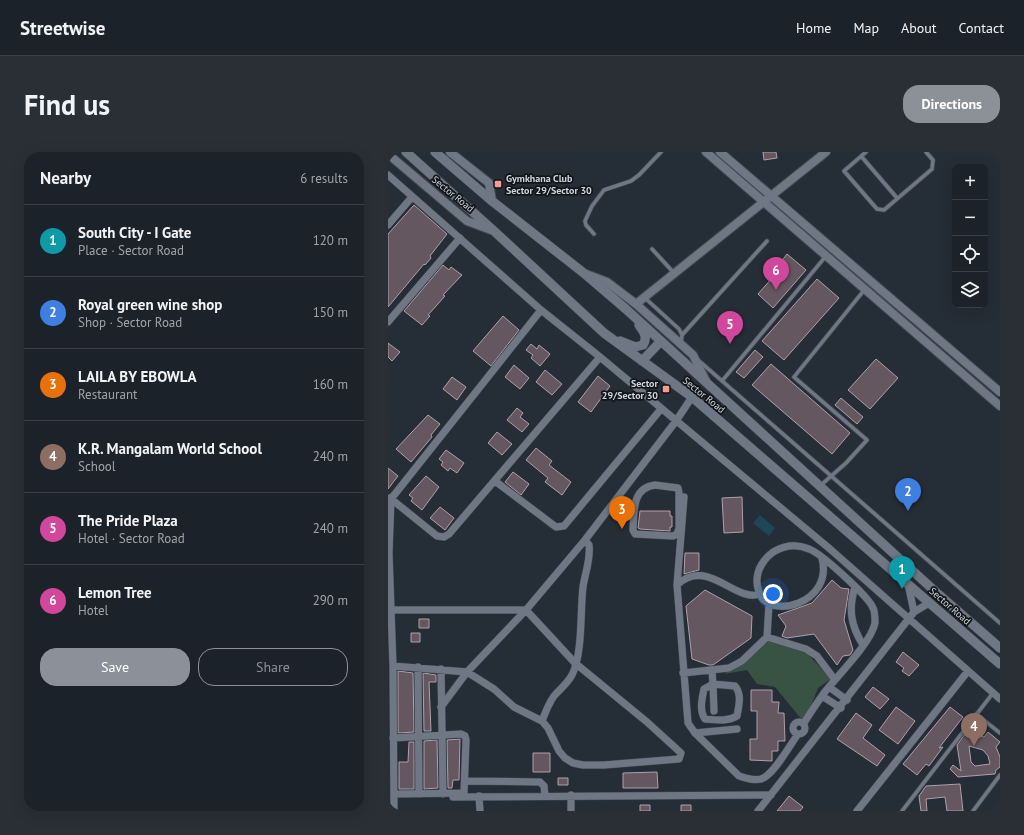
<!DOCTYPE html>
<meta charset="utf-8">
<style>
body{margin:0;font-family:"PT Sans",sans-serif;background:#292f35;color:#f1f3f6}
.controls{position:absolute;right:12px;top:12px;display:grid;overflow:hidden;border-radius:8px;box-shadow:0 4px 16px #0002}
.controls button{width:36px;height:36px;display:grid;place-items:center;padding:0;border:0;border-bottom:1px solid #3a3f46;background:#1c2229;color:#f1f3f6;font:20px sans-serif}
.you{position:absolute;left:385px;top:442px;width:14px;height:14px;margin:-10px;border:3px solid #fff;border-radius:50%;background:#1a73e8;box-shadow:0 0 0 6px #1a73e833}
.badge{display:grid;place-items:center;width:26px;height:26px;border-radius:50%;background:#8c9099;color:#fff;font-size:13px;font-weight:700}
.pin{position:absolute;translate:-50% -33px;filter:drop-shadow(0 1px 2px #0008)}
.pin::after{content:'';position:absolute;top:21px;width:14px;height:12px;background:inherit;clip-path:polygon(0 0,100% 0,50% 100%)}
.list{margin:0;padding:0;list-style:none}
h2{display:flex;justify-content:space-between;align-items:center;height:52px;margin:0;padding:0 16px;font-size:17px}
h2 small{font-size:13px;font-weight:400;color:#a0a4a8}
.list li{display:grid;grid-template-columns:26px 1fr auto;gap:12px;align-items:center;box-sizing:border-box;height:72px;padding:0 16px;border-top:1px solid #3a3f46}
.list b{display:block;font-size:15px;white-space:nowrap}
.list p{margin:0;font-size:13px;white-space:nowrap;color:#a0a4a8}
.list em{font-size:13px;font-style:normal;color:#a0a4a8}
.actions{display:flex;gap:8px;padding:12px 16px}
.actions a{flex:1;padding:9px 0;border:1px solid #8c9099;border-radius:16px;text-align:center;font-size:14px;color:#8c9099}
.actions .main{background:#8c9099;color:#fff}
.icon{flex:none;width:22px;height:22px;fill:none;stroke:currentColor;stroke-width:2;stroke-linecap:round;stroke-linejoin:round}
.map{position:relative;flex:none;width:612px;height:659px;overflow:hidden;border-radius:16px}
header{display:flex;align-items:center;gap:24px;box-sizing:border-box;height:56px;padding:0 20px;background:#1c2229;border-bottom:1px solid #3a3f46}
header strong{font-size:19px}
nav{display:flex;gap:22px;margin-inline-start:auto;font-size:14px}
.intro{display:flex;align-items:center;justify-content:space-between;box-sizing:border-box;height:96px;padding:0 24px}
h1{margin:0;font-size:28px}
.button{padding:10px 18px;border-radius:16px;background:#8c9099;color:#fff;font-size:14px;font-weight:700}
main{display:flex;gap:24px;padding:0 24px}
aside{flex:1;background:#1c2229;border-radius:16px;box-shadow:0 4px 16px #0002}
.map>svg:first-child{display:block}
.green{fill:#385244}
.water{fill:#1e4658}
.building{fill:#645760;stroke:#afa0aa;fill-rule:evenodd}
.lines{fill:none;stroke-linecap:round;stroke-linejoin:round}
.service-casing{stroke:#444a53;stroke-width:5}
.minor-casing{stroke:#444a53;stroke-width:8}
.tertiary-casing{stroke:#444a53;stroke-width:10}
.secondary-casing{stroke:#444a53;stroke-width:10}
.service{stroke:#6e7783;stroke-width:3.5}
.minor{stroke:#6e7783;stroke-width:7}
.tertiary{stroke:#6e7783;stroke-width:8}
.secondary{stroke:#6e7783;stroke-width:9}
.poi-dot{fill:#f59c90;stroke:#12151a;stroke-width:1.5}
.labels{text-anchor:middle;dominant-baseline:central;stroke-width:3.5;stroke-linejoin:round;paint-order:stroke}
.poi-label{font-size:10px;font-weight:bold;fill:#cfd4da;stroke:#12151a;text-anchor:start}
.street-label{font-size:10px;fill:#cfd4da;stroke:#12151a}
</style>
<header>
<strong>Streetwise</strong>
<nav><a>Home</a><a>Map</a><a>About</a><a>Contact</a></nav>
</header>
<div class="intro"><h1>Find us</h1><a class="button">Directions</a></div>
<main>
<aside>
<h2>Nearby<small>6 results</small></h2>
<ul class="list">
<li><span class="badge" style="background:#0f9aa8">1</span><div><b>South City - I Gate</b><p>Place · Sector Road</p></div><em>120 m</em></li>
<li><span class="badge" style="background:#3f7fe0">2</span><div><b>Royal green wine shop</b><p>Shop · Sector Road</p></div><em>150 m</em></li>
<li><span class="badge" style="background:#e8710a">3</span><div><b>LAILA BY EBOWLA</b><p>Restaurant</p></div><em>160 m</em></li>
<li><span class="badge" style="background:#8d6e63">4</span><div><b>K.R. Mangalam World School</b><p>School</p></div><em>240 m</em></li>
<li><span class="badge" style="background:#d1479c">5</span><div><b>The Pride Plaza</b><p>Hotel · Sector Road</p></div><em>240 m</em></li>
<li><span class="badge" style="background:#d1479c">6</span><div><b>Lemon Tree</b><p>Hotel</p></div><em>290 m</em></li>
</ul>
<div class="actions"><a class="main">Save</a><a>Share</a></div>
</aside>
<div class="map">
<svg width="612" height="659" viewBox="0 0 612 659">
<rect width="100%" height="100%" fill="#252d37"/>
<!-- green -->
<path class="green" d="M 381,489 L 419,501 L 443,527 L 430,536 L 422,557 L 414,568 L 387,535 L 369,532 L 359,518 L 336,522 Z"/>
<!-- water -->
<path class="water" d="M 372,363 L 387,376 L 381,384 L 365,371 Z"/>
<!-- building -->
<path class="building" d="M 375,0 L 388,0 L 389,6 L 376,8 Z
M 26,53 L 59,82 L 42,104 L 43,106 L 37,113 L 36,112 L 0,155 L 0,82 Z
M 399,102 L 418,118 L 385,156 L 370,142 L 393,116 L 390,114 Z
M 55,113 L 61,118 L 63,115 L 74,123 L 55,143 L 57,144 L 40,163 L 42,164 L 34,173 L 16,159 Z
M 429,127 L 451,146 L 396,208 L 374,189 Z
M 115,164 L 131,178 L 103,214 L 85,199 Z
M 0,191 L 12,200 L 4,209 L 0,205 Z
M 143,192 L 149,197 L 151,193 L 162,202 L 152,214 L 143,206 L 145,203 L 138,198 Z
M 367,198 L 375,205 L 356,226 L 348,220 Z
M 488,207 L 510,226 L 482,257 L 460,238 Z
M 383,212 L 462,281 L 444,302 L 364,233 Z
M 126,213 L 141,226 L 132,237 L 117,225 Z
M 157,218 L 174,232 L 164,243 L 148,230 Z
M 210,224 L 222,234 L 203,260 L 190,250 Z
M 64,225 L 78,235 L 69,248 L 55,237 Z
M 453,246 L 475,265 L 469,272 L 447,253 Z
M 129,256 L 135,261 L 132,265 L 141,272 L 134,280 L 119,268 Z
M 40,263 L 52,272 L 43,283 L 44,285 L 23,310 L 8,297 Z
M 109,280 L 124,292 L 114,303 L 100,291 Z
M 148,296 L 164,309 L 161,313 L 183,330 L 174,343 L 157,330 L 160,326 L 138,308 Z
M 58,298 L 76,311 L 69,321 L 62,316 L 60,319 L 53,313 L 55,310 L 51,307 Z
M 0,316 L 10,324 L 0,337 Z
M 125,320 L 141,332 L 133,343 L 117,330 Z
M 38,324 L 51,335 L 34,358 L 23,349 L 25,346 L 21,343 Z
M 354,345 L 355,380 L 336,381 L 334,346 Z
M 52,355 L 66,366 L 57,378 L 42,366 Z
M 252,359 L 282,359 L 282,364 L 284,364 L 284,375 L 282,375 L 282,379 L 252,377 L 250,376 Z
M 297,401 L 311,401 L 311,418 L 296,422 Z
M 444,428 L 453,436 L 461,437 L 456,468 L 465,498 L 462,503 L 455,504 L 449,513 L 426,482 L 399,486 L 394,484 L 398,474 L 390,463 L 424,451 Z
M 317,438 L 364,464 L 363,486 L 325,513 L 321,513 L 304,507 L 298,454 Z
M 31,467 L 41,467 L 41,476 L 31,476 Z
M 23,481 L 32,481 L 32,490 L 23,490 Z
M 515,500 L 531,513 L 521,524 L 514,519 L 516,516 L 508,510 Z
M 10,519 L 25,521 L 26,580 L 10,581 Z
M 35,521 L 48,523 L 48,530 L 41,530 L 43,579 L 36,579 Z
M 485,535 L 501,547 L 492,557 L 477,545 Z
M 363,538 L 384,538 L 384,550 L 391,550 L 390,561 L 396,561 L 397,589 L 390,589 L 390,599 L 384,599 L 384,609 L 362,608 L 362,587 L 369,587 L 369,559 L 363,559 Z
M 508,555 L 527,569 L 510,592 L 491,578 Z
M 562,555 L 575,565 L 551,596 L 555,595 L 541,614 L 538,612 L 529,623 L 515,612 Z
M 468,561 L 484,573 L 475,586 L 497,603 L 489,614 L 449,587 Z
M 600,580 L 612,590 L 608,595 L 612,605 L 612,615 L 608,618 L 607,622 L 570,625 L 562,617 L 565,613 L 573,619 L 569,593 L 576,583 L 587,583 L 596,585 ZM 581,594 L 595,598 L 600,604 L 602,612 L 587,614 L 583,610 Z
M 72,587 L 71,628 L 65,628 L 64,636 L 60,636 L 59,588 Z
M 49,588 L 50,636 L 36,637 L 36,589 Z
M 21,590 L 26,590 L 26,637 L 11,637 L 11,610 L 20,610 Z
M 145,601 L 162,601 L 162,620 L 145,620 Z
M 269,620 L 270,636 L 235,636 L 235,621 Z
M 170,626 L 180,626 L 180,633 L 170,633 Z
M 572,632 L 575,659 L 559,659 L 557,645 L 538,647 L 539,659 L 533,659 L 531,644 L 538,634 Z
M 401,644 L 415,655 L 412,659 L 389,659 Z
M 252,653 L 262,653 L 262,659 L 252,659 Z
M 293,653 L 303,653 L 303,659 L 293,659 Z"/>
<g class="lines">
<defs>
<path id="service" d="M 478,0 L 456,19 L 489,57 L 496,58 L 544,17 L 545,8 L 538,0
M 473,4 L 509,46
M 206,82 L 198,73 L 197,69 L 204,54 L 216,38 L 243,29 L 251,23 L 273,0
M 264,97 L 286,121
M 257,146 L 291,177 L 294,183
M 293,191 L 294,183 L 379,89
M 310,208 L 612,471
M 334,229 L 438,104
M 433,333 L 458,311 L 479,288 L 406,225 L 477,137
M 588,562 L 612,581
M 514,659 L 605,541
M 585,659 L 612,623"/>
<path id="minor" d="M 0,23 L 153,158 L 212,205 L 442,397 L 612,547
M 0,73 L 24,45
M 0,170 L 72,86
M 107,329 L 168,375 L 176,374 L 273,257
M 267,333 L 290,336 L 291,341 L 291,376 L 289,382 L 285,384 L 247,382 L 245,378 C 246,359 244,336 267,333 Z
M 296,345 L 289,433 L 300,571 L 307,581 L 351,624 C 358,626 366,629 373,627 C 385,624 402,593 410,582
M 2,346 L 49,384 L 56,385 L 61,382 L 212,205
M 520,432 L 526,460
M 289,433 C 318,404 348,451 371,442
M 467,435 C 460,457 463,474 475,493
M 2,458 L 138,458 L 187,511 L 259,570 L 293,601 L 291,607 L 216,613 L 195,613 L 185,611 L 177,606 L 171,599 L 160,576 L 154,569 C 157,561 161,551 166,544 C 172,537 179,532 184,523 C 195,501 192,460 195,435 C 197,421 203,407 201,393 L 197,388
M 379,485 L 381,452
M 5,514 L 79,520 L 106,537 L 126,555 L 154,569
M 30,515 L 31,642
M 53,517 L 55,642
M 324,519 L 325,532 L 316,537 C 314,547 311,558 317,567 C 328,568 339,570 349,564 C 351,553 354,542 347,534 L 325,532 L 326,559
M 295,521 L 341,516 L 354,509 L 379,485 L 418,497 L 429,504 L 447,528
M 441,535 L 459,548
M 434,544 L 453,556
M 53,555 L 79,520 L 138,458 L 197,388 L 288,269 L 304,245
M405 576a6 6 0 1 1 12 0a6 6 0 1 1-12 0Z
M 416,571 C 422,561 429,551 436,541 C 449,524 483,491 487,471 C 487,467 487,459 485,456 C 481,445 433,401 421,397 C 405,390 386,395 376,409 C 369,418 367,430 371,440 C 380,469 446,452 434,406
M 307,581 L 349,577
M 5,586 L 73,582 L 77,584 L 78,588 L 76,641 L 6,642
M 77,629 L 152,630 L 156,634 L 157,644
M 183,643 L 183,659
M 91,644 L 92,659
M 65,645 L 383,643
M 6,659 L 5,514 L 1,401 L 3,347 L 153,158
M 370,659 L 526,460 L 541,451
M 469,659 L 580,519"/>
<path id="tertiary" d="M 62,0 L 101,31 L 104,49
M 318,0 L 612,254
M 332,0 L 612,240
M 0,2 L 79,69 L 103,78
M 198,122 L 219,130 L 248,152 L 305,203 L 318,229
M 248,152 L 438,0"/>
<path id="secondary" d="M 18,0 L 106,79 L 216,181 L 304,245 L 612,512
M 47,0 L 104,49 L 197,122 L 239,158 L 550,442 L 612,496
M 232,189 L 247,195 L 255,193 C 260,185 256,180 251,173
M 254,209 L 273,189"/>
</defs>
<!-- service casing -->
<use href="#service" class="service-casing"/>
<!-- minor casing -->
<use href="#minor" class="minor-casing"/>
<!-- tertiary casing -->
<use href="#tertiary" class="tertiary-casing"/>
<!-- secondary casing -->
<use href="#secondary" class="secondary-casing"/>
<!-- service -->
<use href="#service" class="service"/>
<!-- minor -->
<use href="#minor" class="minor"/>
<!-- tertiary -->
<use href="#tertiary" class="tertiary"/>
<!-- secondary -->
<use href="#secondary" class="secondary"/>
</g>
<!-- markers -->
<g class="poi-dot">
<rect x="106" y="28" width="8" height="8" rx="2"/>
<rect x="274" y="233" width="8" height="8" rx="2"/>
</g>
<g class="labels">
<!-- poi labels -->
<g class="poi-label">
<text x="118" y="26">Gymkhana Club<tspan x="118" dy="12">Sector 29/Sector 30</tspan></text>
<text x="270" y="231" text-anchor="end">Sector<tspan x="270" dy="12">29/Sector 30</tspan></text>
</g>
<!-- street labels -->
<g class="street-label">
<text transform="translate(65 42) rotate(39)">Sector Road</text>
<text transform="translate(316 243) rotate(39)">Sector Road</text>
<text transform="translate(562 454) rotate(41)">Sector Road</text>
</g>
</g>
</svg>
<div class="controls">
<button>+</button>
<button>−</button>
<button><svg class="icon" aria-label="locate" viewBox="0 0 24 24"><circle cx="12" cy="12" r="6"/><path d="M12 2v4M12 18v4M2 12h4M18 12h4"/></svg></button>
<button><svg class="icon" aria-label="layers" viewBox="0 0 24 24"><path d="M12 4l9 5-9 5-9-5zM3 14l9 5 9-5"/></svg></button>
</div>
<div class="you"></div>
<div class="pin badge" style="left:514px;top:437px;background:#0f9aa8">1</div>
<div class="pin badge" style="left:520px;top:359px;background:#3f7fe0">2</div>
<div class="pin badge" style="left:234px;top:377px;background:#e8710a">3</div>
<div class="pin badge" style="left:586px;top:594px;background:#8d6e63">4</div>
<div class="pin badge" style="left:342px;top:192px;background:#d1479c">5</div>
<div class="pin badge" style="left:388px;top:138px;background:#d1479c">6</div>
</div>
</main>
